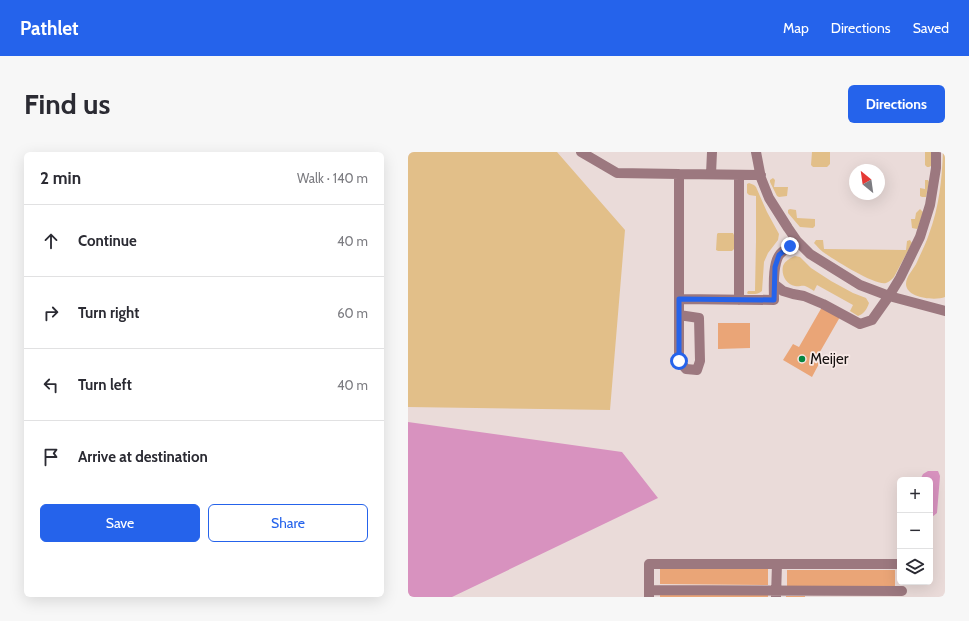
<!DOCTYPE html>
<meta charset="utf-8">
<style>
body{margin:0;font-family:Cabin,sans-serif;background:#f7f7f7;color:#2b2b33}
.controls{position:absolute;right:12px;bottom:12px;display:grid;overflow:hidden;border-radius:6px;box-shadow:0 4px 16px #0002}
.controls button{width:36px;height:36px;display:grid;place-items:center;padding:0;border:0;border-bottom:1px solid #e1e1e2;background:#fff;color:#2b2b33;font:20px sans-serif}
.compass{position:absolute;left:441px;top:12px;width:36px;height:36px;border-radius:50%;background:#fff;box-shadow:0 4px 16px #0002;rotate:331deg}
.stop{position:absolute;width:12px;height:12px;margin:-9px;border:3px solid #2563eb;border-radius:50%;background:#fff}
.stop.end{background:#2563eb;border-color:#fff;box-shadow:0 1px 4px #0008}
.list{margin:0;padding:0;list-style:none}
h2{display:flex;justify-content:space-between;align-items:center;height:52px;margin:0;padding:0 16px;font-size:17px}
h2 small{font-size:13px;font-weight:400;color:#7c7c81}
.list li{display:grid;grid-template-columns:26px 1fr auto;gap:12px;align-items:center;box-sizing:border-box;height:72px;padding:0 16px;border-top:1px solid #e1e1e2}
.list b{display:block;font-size:15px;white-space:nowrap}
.list em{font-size:13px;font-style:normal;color:#7c7c81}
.actions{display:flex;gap:8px;padding:12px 16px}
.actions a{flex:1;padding:9px 0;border:1px solid #2563eb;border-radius:6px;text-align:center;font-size:14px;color:#2563eb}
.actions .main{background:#2563eb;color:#fff}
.icon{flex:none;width:22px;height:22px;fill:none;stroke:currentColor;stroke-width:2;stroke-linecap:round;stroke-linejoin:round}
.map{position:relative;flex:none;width:537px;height:445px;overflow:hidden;border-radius:6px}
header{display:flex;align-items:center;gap:24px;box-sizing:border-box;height:56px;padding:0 20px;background:#2563eb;color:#fff}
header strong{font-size:19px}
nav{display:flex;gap:22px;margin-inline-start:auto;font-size:14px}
.intro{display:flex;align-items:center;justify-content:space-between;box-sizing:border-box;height:96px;padding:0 24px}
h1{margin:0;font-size:28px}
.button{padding:10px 18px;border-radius:6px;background:#2563eb;color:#fff;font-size:14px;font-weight:700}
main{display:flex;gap:24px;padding:0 24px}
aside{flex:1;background:#fff;border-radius:6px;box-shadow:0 4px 16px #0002}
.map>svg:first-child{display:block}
.green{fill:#e2bf89}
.water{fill:#d892bf}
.building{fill:#eaa577}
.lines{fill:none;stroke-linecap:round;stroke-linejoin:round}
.minor{stroke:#9c787f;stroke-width:10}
.route{stroke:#2563eb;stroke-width:5}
.poi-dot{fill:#068640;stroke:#f7e9e6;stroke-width:1.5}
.labels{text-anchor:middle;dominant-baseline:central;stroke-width:3.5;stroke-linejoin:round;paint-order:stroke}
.poi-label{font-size:15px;fill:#161110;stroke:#f7e9e6;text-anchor:start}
</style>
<header>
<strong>Pathlet</strong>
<nav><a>Map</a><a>Directions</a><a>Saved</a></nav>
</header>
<div class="intro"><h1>Find us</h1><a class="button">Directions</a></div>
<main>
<aside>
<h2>2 min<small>Walk · 140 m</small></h2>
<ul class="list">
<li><svg class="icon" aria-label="ahead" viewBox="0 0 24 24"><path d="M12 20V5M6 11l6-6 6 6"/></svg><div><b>Continue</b></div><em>40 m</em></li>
<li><svg class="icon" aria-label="right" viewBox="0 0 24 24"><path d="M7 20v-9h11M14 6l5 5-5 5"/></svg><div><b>Turn right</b></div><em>60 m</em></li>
<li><svg class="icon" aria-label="left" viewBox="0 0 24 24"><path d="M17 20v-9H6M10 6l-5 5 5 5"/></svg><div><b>Turn left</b></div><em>40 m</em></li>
<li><svg class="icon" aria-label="arrive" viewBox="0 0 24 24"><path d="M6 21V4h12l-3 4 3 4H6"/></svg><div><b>Arrive at destination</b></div></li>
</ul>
<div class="actions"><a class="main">Save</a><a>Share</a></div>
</aside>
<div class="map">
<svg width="537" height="445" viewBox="0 0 537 445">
<rect width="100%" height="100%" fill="#eadbd9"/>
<!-- green -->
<path class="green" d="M 0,0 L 149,0 L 217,78 L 202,258 L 0,255 Z
M 404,0 L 422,0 L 422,12 L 419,15 L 405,15 L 403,13 Z
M 517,0 L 523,0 L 523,14 L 521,15 L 519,15 L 517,13 Z
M 535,0 L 537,0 L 537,145 C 527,149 498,146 498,132 C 498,124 506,117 509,110 C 513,101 518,91 521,82 C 531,56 534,27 535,0 Z
M 365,26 L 367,28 L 366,35 L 380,35 L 379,44 L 371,45 L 369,44 L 362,30 L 362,28 Z
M 517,28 L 520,28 L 521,30 L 518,45 L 514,45 L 512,44 L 512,36 L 517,37 Z
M 341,31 L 346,33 L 348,35 L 359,60 L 371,82 L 370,88 L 360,101 L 356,110 L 354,139 C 350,143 345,142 340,142 L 339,141 L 340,139 L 347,139 L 348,89 L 348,44 L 341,43 L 339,41 L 339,32 Z
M 449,42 L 467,42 L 467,43 L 464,46 L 449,45 Z
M 382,57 L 388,58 L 389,66 L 407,67 L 407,74 L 405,76 L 392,75 L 380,61 L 380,58 Z
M 512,57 L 515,60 L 510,75 L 509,77 L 504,76 L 503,67 L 507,67 L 508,61 Z
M 310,81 L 325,81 L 326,83 L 326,97 L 324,99 L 310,99 L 308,98 L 309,82 Z
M 408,88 L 415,88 L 416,97 L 498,98 L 499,89 L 502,88 L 504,91 L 486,125 C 484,127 481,130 478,131 C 467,134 425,107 415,100 C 411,97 409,94 406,91 Z
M 387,104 L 392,105 L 403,116 L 423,129 L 445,141 L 458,146 L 461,151 C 459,157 456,162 450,164 L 442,159 L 445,153 L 409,133 L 406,139 C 403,137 400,135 397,134 C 394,133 391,135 387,134 C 378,132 373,123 375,114 C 377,109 382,106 387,104 Z"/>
<!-- water -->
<path class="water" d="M 0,270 L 214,300 L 250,346 L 44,445 L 0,445 Z
M 520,319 L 530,319 L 532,324 L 529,361 L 524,365 L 522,365 L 522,328 L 512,328 L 515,322 Z"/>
<!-- building -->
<path class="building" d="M 414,155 L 432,165 L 409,205 L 413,208 L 404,225 L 375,208 L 385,192 L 391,195 Z
M 310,171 L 342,171 L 342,196 L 310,197 Z
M 252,416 L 360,417 L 360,433 L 252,432 Z
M 379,418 L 487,418 L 487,434 L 379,434 Z
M 252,442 L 360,443 L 360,445 L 252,445 Z
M 378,444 L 397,444 L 397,445 L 378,445 Z"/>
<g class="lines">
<!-- minor -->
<path class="minor" d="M 173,0 L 209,21 L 271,22 L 271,209 L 278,217 L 289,218 L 292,209 L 291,166 L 271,163
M 348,0 L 353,26 L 361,46 L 380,76 L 389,89 L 402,102 L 452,133 L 481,144 L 537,159
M 271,22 L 353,23
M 303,22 L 304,0
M 331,23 L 331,148
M 366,132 L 375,139 L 385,142 L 396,144 L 415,152 L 452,172 L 464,168 L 481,144 L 492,126 L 512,85 L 522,53 L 528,16 L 528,0
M 271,147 L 366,148 C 366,136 364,112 372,102 C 377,97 383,93 389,89
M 241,438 L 494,439
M 368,444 L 369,412
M 241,445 L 241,412 L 492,412"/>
</g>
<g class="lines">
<!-- route -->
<path class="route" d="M 271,209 L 271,147 L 366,148 L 367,115 L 371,103 L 382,94"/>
</g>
<!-- markers -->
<circle class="poi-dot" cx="394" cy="207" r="4"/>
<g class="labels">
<!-- poi labels -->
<g class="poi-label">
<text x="402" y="207">Meijer</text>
</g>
</g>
</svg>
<div class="controls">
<button>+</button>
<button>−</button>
<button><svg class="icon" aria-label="layers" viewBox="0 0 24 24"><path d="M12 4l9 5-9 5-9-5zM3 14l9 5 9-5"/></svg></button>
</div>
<svg class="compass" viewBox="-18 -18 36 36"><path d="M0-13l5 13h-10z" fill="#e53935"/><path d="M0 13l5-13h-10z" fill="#7c7c81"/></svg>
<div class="stop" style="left:271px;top:209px"></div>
<div class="stop end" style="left:382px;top:94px"></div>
</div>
</main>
